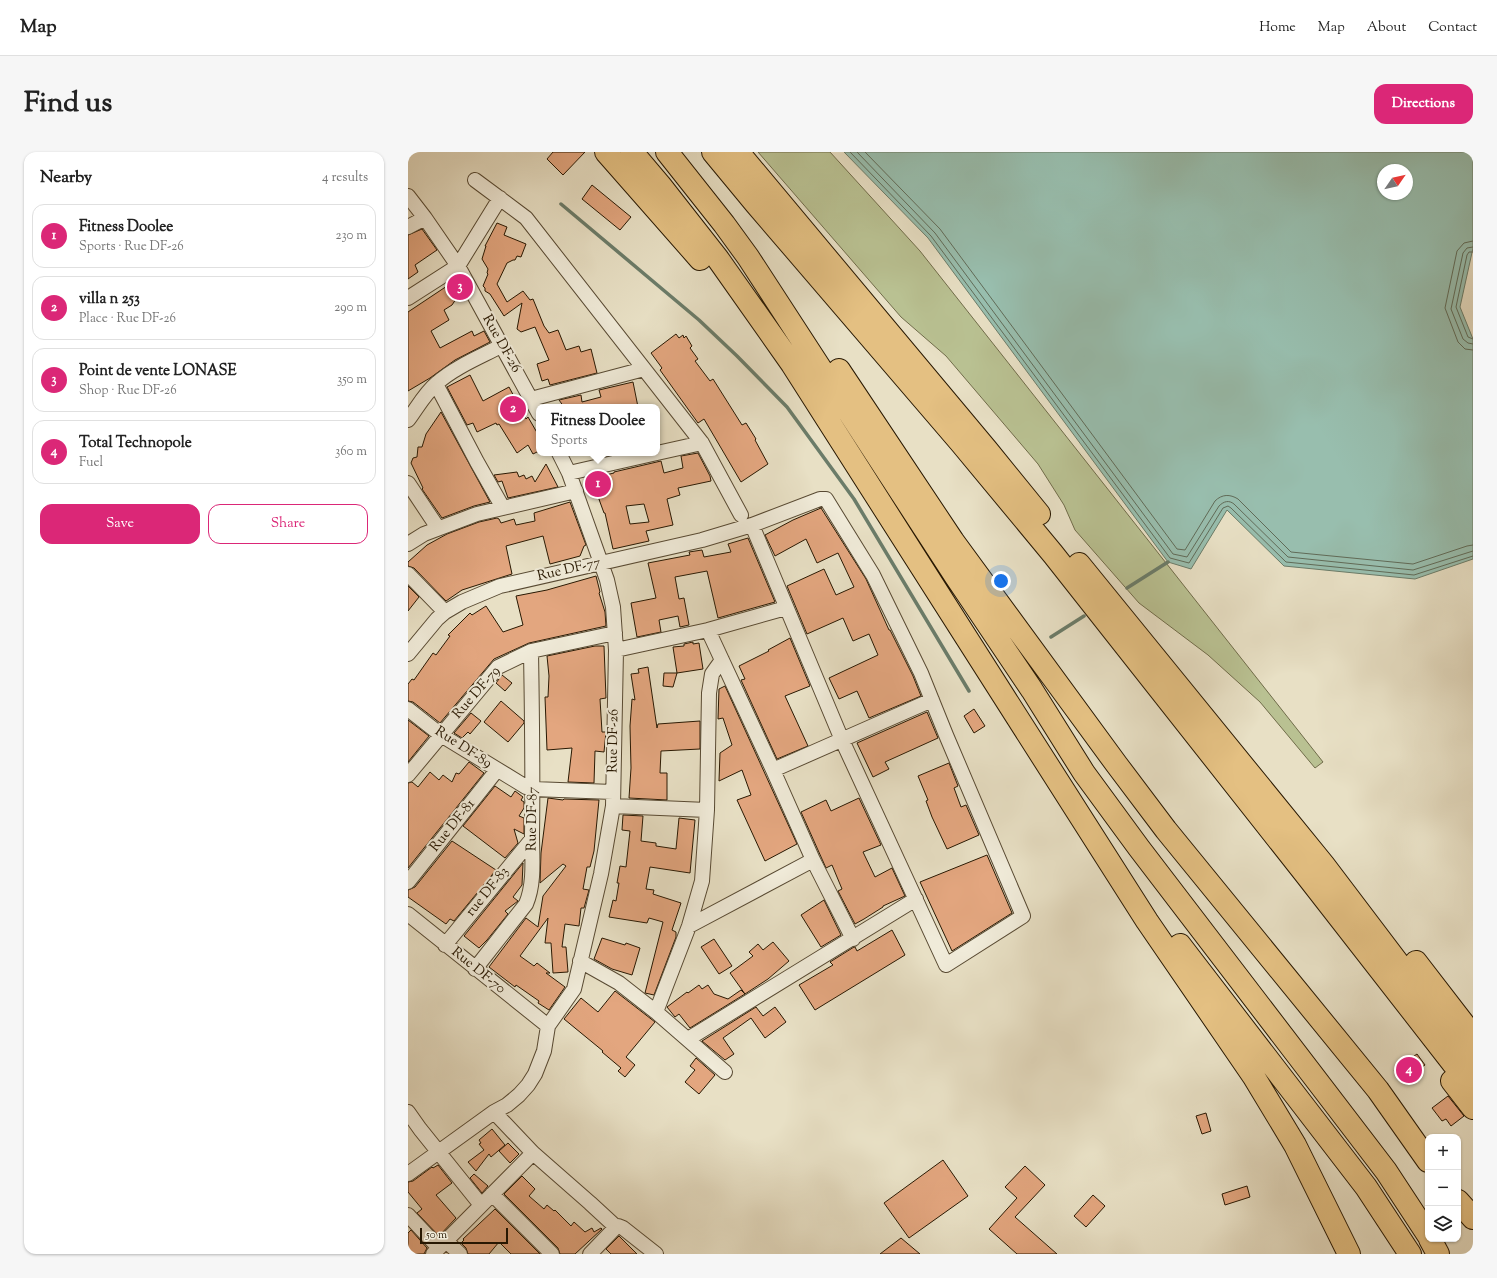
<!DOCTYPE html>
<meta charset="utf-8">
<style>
body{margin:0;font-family:"Sorts Mill Goudy",serif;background:#f6f6f6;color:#222}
.controls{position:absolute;right:12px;bottom:12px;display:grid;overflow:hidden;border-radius:8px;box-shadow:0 1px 3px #0004}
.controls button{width:36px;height:36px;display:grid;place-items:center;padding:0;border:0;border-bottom:1px solid #e0e0e0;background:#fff;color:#222;font:20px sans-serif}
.compass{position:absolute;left:969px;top:12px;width:36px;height:36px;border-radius:50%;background:#fff;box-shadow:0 1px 3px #0004;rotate:56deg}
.scale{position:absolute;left:12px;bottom:10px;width:88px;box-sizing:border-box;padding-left:4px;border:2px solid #281802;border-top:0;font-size:11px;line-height:14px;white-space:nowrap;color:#281802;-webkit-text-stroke:3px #f0ebd9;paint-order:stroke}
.you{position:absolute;left:593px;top:429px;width:14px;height:14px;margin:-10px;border:3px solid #fff;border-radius:50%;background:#1a73e8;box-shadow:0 0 0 6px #1a73e833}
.badge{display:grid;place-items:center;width:26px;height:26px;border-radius:50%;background:#db2777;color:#fff;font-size:13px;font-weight:700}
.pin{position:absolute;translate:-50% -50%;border:2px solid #fff;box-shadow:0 1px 4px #0006}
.popup{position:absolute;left:128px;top:252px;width:124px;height:52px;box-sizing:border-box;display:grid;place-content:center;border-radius:8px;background:#fff;filter:drop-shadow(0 1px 3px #0005);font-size:13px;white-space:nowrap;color:#767676}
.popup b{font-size:15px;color:#222}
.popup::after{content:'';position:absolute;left:50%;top:100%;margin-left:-8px;border:8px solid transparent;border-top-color:#fff}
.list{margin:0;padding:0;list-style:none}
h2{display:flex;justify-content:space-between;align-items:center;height:52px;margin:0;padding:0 16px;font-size:17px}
h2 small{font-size:13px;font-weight:400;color:#767676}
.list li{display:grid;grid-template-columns:26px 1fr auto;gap:12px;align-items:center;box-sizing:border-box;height:64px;margin:0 8px 8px;padding:0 8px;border:1px solid #e0e0e0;border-radius:12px}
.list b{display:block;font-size:15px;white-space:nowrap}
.list p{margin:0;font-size:13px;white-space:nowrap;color:#767676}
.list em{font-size:13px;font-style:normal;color:#767676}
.actions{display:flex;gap:8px;padding:12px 16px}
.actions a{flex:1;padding:9px 0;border:1px solid #db2777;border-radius:12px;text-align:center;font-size:14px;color:#db2777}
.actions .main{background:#db2777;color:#fff}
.icon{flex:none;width:22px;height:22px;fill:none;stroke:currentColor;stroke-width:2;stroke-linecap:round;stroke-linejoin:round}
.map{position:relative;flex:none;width:1065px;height:1102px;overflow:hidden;border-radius:12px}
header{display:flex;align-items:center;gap:24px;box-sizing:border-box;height:56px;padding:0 20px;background:#fff;border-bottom:1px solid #e0e0e0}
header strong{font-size:19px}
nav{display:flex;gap:22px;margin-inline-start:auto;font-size:14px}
.intro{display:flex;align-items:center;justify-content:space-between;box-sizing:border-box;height:96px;padding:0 24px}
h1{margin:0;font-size:28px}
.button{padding:10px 18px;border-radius:12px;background:#db2777;color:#fff;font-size:14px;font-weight:700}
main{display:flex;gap:24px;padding:0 24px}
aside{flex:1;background:#fff;border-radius:12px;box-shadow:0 1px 3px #0004}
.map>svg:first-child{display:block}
.green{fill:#b9c192;stroke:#706c4a}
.water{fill:#98beae;stroke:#6b7c69;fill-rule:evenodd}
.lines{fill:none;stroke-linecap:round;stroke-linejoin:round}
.shore{stroke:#606b58;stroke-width:1}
.stream{stroke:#6b7c69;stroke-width:3.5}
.building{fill:#e3a67f;stroke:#281802;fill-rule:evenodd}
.street-casing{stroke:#584a33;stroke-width:16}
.highway-casing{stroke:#281802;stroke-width:24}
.street{stroke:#f0ebd9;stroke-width:14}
.highway{stroke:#e4c082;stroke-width:22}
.labels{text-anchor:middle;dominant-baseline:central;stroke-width:4;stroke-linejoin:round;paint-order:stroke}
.street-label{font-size:14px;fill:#281802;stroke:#f0ebd9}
</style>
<header>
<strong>Map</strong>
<nav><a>Home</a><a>Map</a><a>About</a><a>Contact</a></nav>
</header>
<div class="intro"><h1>Find us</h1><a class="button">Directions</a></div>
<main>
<aside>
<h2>Nearby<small>4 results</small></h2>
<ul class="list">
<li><span class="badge">1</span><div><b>Fitness Doolee</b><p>Sports · Rue DF-26</p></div><em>230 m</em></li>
<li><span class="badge">2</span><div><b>villa n 253</b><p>Place · Rue DF-26</p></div><em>290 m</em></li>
<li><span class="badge">3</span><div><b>Point de vente LONASE</b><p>Shop · Rue DF-26</p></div><em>350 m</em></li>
<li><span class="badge">4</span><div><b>Total Technopole</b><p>Fuel</p></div><em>360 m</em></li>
</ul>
<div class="actions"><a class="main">Save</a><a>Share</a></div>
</aside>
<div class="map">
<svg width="1065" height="1102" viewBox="0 0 1065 1102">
<rect width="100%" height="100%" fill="#e8e0c5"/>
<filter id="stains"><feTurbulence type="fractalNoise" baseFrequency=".005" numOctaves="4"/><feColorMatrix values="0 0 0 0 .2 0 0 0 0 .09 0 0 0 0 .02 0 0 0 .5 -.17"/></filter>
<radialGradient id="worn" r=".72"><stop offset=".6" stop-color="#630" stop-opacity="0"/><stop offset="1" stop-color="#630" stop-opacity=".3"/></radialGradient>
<!-- green -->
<path class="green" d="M 350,0 L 422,0 L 512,99 L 915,610 L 907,616 L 852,550 L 800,503 L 731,451 L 667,378 L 656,353 L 630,312 L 538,204 L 493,165 Z"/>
<!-- water -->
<path class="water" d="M 436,0 L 1065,0 L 1065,96 L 1052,155 L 1065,187 L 1065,407 L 1007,427 L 876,414 L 819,358 L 783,417 L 760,410 L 520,86 ZM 975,18 L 999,18 L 999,42 L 975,42 Z"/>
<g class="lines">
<!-- shore -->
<path class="shore" d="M 442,0 L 523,84 L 762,406 L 781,411 L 815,356 L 820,354 L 823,356 L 878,410 L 1006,423 L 1065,404
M 449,0 L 527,81 L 765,402 L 779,405 L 811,354 C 816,349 821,348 826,352 L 880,405 L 1005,418 L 1065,399
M 457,0 L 532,77 L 769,397 L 777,398 L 807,349 C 814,342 822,342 830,347 L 883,400 L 1005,412 L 1059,394 L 1065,393
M 1065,89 L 1056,91 L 1049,99 L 1037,156 L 1050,190 L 1057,197 L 1065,198
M 1065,95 L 1059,96 L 1055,101 L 1043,157 L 1055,187 L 1060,191 L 1065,192
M 1065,100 L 1061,100 L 1059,103 L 1048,155 L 1060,185 L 1065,187"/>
<!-- stream -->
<path class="stream" d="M 153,52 L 291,168 L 329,204 L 379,255 L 446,347 L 561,539
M 719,436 L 760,410
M 643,485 L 676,464"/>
</g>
<!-- building -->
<path class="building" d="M 145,0 L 177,0 L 155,23 L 139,7 Z
M 184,33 L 223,65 L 212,78 L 174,47 Z
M 89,71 L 99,75 L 96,83 L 118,92 L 113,105 L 109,104 L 107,108 L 105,108 L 99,111 L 89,132 L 99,150 L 115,139 L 122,148 L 125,147 L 136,174 L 141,181 L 150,178 L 158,198 L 171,194 L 173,200 L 183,197 L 189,221 L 142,233 L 140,227 L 134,229 L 129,212 L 141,208 L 127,175 L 113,180 L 109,177 L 114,151 L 96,164 L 82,142 L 77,139 L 77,136 L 75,134 L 80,122 L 79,121 L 80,117 L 74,107 L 78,94 L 77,94 Z
M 14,77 L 29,98 L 7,113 L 10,120 L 0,127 L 0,83 Z
M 49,131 L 46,144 L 48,147 L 44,153 L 36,158 L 41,168 L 23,179 L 32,196 L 64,179 L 66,184 L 76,179 L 82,190 L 47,208 L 22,226 L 0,239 L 0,160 L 39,134 L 40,136 Z
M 268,182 L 271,186 L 275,183 L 276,186 L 278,184 L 284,194 L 282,196 L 290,207 L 287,209 L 302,229 L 305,227 L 334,273 L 338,271 L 348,287 L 347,288 L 360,312 L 333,330 L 296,267 L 290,271 L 252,218 L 254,216 L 243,201 Z
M 62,223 L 75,249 L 101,235 L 118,267 L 120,265 L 131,284 L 131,299 L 125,302 L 120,293 L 109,301 L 91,272 L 89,273 L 88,271 L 69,280 L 65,271 L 59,273 L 39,235 Z
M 225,230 L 230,255 L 156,255 L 151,248 L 173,243 L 174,250 L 193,245 L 191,238 Z
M 33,260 L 82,350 L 66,354 L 34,366 L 14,337 L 15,336 L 3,311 L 5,306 L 9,305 L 10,295 L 14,295 L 18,282 Z
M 290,301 L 302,324 L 303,329 L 270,336 L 272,343 L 259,347 L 265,373 L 238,379 L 241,389 L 205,397 L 197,361 L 196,361 L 188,339 L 184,340 L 181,327 L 206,321 L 206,320 L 253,309 L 256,321 L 275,316 L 273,304 ZM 236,352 L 241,370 L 222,372 L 218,354 Z
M 138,312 L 150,335 L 100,346 L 94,329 L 90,330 L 86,323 L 109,320 L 111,325 L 116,323 L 118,327 L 124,324 L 127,330 Z
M 162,350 L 178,393 L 176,394 L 172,404 L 142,412 L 135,384 L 98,394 L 104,422 L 54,438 L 38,449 L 6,416 L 0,414 L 0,410 L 19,393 L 39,382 L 71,370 L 89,366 L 91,367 L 93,371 L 106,367 L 108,373 L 127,369 L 126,361 Z
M 413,356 L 458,427 L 481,478 L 482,478 L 505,524 L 513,544 L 461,566 L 449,539 L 431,547 L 421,526 L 470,503 L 461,482 L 445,489 L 435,466 L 399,482 L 379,434 L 416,417 L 428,443 L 446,435 L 430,401 L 409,411 L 398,387 L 367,404 L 357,383 L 385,368 Z
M 340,386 L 367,450 L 310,466 L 299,419 L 267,425 L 271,447 L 276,446 L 281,473 L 272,475 L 270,464 L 251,468 L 253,480 L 229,485 L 223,451 L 248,446 L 240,411 L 282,403 L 281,400 L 294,398 L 296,405 L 323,400 L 320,392 Z
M 188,424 L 192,440 L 191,441 L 197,460 L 198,474 L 121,491 L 86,507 L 32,571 L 5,550 L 0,549 L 0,532 L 4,527 L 6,528 L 25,501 L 28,503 L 42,484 L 40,483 L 62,461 L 64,463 L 78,454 L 95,480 L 115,473 L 108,444 L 139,438 Z
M 0,434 L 11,445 L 0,459 Z
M 382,486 L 402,534 L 377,544 L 400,594 L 369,607 L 333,528 L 337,527 L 331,514 L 361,499 L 360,498 Z
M 285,490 L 285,492 L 291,491 L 295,517 L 269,521 L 265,495 L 276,494 L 276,492 Z
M 187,494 L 196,494 L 198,546 L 192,547 L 194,580 L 198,580 L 196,600 L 187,599 L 186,631 L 160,630 L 164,596 L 139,598 L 137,545 L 140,545 L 141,524 L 139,504 Z
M 240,515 L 249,576 L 250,572 L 292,569 L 292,597 L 253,599 L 252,621 L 259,621 L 259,648 L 221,646 L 223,616 L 222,574 L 224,547 L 227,548 L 223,522 L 231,521 L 230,517 Z
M 256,521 L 269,521 L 265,535 L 255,534 Z
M 94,523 L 104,531 L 97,539 L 88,531 Z
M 317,534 L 389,692 L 357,709 L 329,648 L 343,643 L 334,618 L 311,629 L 312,601 L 324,593 L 315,566 L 310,567 L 311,537 Z
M 93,549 L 116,569 L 116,571 L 100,590 L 76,570 Z
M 566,557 L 577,574 L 566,581 L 556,564 Z
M 519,560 L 530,586 L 477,610 L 481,617 L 465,625 L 449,591 Z
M 63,561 L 73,569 L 62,582 L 60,580 L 54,586 L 46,581 Z
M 0,568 L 21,584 L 0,610 Z
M 61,610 L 76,621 L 0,716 L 0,631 L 4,630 L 10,635 L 22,620 L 31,628 L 35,623 L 44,630 L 48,621 L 51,622 Z
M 541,611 L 550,634 L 546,636 L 553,655 L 558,653 L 571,683 L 539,697 L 524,665 L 518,649 L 520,648 L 510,624 Z
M 87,634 L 103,645 L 107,639 L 115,645 L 113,648 L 116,650 L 116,656 L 111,664 L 116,666 L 116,682 L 106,677 L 110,691 L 97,706 L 55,674 Z
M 140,646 L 155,648 L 156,647 L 191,648 L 186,699 L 182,715 L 179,715 L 175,737 L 181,738 L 176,756 L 173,756 L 171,774 L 157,772 L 154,795 L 158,795 L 160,820 L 145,821 L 143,791 L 137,791 L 140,766 L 112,804 L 126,814 L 129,811 L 142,821 L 138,821 L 157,835 L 141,858 L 130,851 L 131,849 L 108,833 L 107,835 L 81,815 L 118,766 L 130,775 L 135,744 L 158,714 L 155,712 L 132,731 L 133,701 Z
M 451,646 L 473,693 L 455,700 L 467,725 L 484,716 L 497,744 L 475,754 L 475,755 L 456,767 L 447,772 L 430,739 L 434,737 L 424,713 L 418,716 L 393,660 L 418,648 L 423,659 Z
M 215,663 L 235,664 L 233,689 L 248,691 L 248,694 L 268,697 L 271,666 L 287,668 L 282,721 L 242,715 L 238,737 L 246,738 L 245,742 L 273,751 L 264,778 L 268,780 L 268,785 L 246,843 L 237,841 L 255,770 L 241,766 L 239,771 L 201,765 L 205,748 L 208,749 L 211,731 L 209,731 L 212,714 L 218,715 L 222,679 L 214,678 Z
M 44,689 L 88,718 L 46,769 L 42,767 L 38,772 L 0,745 L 0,738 L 7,735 Z
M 579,703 L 604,761 L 544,799 L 512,730 Z
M 115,711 L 114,733 L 105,745 L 110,749 L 97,759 L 100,762 L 79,788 L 71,796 L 56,784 Z
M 416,748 L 433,783 L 413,795 L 393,763 Z
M 484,778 L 497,803 L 407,858 L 391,833 L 425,813 L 422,810 L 446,795 L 447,795 L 449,799 Z
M 194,786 L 217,793 L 218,791 L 232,796 L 224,823 L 204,817 L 186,807 Z
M 306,787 L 324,814 L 311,822 L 293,795 Z
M 365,790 L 381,809 L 360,827 L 337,842 L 322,821 L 345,804 L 341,800 L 350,792 L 355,798 Z
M 291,833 L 294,837 L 300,833 L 306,842 L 320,847 L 333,838 L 337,842 L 282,876 L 271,862 L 267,865 L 259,855 L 279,840 L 280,841 Z
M 207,839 L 247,870 L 218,905 L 227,913 L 217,925 L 210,919 L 213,916 L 194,900 L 195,899 L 156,867 L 173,846 L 190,860 Z
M 348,855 L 355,864 L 367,855 L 378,870 L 357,886 L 343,866 L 315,886 L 326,902 L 317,908 L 294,889 Z
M 1009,902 L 1017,913 L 995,929 L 986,918 Z
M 288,906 L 307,923 L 291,942 L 277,930 L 287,918 L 282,914 Z
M 1040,944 L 1056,964 L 1043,974 L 1038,967 L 1034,969 L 1024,956 Z
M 798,961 L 803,979 L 794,982 L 788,964 Z
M 84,977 L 97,993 L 83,1005 L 81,1002 L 68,1019 L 60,1010 L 76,998 L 71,992 L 73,991 L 71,988 Z
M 100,991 L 111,1002 L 102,1011 L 91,999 Z
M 535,1008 L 560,1044 L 501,1086 L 476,1051 Z
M 30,1013 L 44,1031 L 28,1043 L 48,1066 L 31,1084 L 9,1061 L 14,1057 L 0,1040 L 0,1030 L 5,1029 L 24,1015 L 25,1016 Z
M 617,1014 L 637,1033 L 607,1065 L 649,1102 L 609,1102 L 581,1077 L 609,1046 L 597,1035 Z
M 66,1022 L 80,1034 L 74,1041 L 62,1026 Z
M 114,1024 L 127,1037 L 121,1044 L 136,1057 L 139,1053 L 146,1059 L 147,1058 L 163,1074 L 166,1070 L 177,1080 L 184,1076 L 186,1080 L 193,1076 L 194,1077 L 167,1102 L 152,1102 L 150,1096 L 96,1042 Z
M 839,1034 L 842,1045 L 817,1053 L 814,1042 Z
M 685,1043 L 697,1054 L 678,1075 L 666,1064 Z
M 87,1057 L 132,1102 L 103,1102 L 91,1090 L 81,1102 L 60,1102 L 58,1096 L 53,1091 L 56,1088 L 55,1087 Z
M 3,1078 L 19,1096 L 16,1102 L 0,1102 L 0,1081 Z
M 211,1084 L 229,1102 L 203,1102 L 198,1097 Z
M 493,1086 L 512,1102 L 472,1102 Z"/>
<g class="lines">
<defs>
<path id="street" d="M 67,28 L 118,66 L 294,291 L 333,363
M 0,44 L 17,66 L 50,114 L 131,262
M 0,75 L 17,66
M 0,146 L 50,114 L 92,46
M 28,232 L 69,310 L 95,356
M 123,247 L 236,217
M 0,268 C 9,256 17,241 29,231 C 47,215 72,205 93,194
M 249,301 L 294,291
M 161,321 L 249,301
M 0,331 L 30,376
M 0,392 L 16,382 L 69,362 L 168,339
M 0,422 L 37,460
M 300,478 L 365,618 L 405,708 L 445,787
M 208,498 L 300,478 L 378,456
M 0,502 L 29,467 L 37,460 L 54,450 L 92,434 L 294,388 L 344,373 L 412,347 L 418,347 L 465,423 L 513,521 L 538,583 L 615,764 L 538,813 L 434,588 L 344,373
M 0,557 L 33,583 L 118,635 L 125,637 L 205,640
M 365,618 L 524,548
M 0,623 L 90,515 L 123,499 L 207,481
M 205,654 L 299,658
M 0,730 L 89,618
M 0,762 L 140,874
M 281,774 L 405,708
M 37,793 L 124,687
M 172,809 L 211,831 L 248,860 L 317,920
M 67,817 L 118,752 C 127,731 124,705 124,683 C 125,622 124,561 123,499
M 248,860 L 281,774 L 294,729 L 299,658 L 301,541 L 304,522 L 314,508
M 280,887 L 508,747
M 0,960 L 12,977 L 73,1053
M 86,960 L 125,1001 L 182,1051 L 208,1075
M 0,1022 L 86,960 L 99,953 L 111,943 L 120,933 L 127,922 L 136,899 L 140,874 L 166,837 L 193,722 L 205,654 L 208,498 L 205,455 L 199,428 L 193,411 L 161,321 L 151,301
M 84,1042 L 144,1102
M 0,1063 L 31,1096
M 38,1089 L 52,1102
M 25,1102 L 125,1001
M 182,1102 L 207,1076 L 210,1074 L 215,1076 L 248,1102"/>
<path id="highway" d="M 198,0 L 292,107
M 224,0 L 252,33 L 310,107 L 384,212 L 739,769 L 846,925 L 887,993 L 941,1102
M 259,0 L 316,72 L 340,105 L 548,425 L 624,538 L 676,621 L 731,696 L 978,1019 L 1020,1083
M 305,0 L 348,52 L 553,291 L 645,402 L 899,724 L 1065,937
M 330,0 L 579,298 L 631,362
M 431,218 L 545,389 L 709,613 L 758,678 L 970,938 L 1020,1009
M 671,412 L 915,712 L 1065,910
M 772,793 L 958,1035 L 1002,1102
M 1008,810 L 1065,884
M 1044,929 L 1065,956
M 1050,1049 L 1065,1066
M 1022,1087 L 1030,1102"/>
</defs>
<!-- street casing -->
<use href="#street" class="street-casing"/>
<!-- highway casing -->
<use href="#highway" class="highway-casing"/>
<!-- street -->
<use href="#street" class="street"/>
<!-- highway -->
<use href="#highway" class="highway"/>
</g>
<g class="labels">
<!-- street labels -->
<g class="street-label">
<text transform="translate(93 192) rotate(61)">Rue DF-26</text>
<text transform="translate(161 418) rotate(-13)">Rue DF-77</text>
<text transform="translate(69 541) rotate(-49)">Rue DF-79</text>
<text transform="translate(206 589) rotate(-89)">Rue DF-26</text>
<text transform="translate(55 596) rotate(33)">Rue DF-89</text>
<text transform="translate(125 667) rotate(-89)">Rue DF-87</text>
<text transform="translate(45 674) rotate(-51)">Rue DF-81</text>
<text transform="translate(80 740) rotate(-51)">rue DF-83</text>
<text transform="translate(70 819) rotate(39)">Rue DF-70</text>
</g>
</g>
<rect width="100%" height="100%" filter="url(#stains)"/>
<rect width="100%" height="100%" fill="url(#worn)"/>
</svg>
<div class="controls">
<button>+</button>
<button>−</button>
<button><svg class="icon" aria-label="layers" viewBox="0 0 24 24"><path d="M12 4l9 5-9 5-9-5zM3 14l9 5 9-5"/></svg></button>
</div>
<svg class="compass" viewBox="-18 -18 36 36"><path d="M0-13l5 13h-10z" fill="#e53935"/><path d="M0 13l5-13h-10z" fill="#767676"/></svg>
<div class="scale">50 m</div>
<div class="you"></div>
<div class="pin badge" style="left:190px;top:332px">1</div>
<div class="popup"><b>Fitness Doolee</b>Sports</div>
<div class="pin badge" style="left:105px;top:257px">2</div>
<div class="pin badge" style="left:52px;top:135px">3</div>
<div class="pin badge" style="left:1001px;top:918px">4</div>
</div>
</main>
